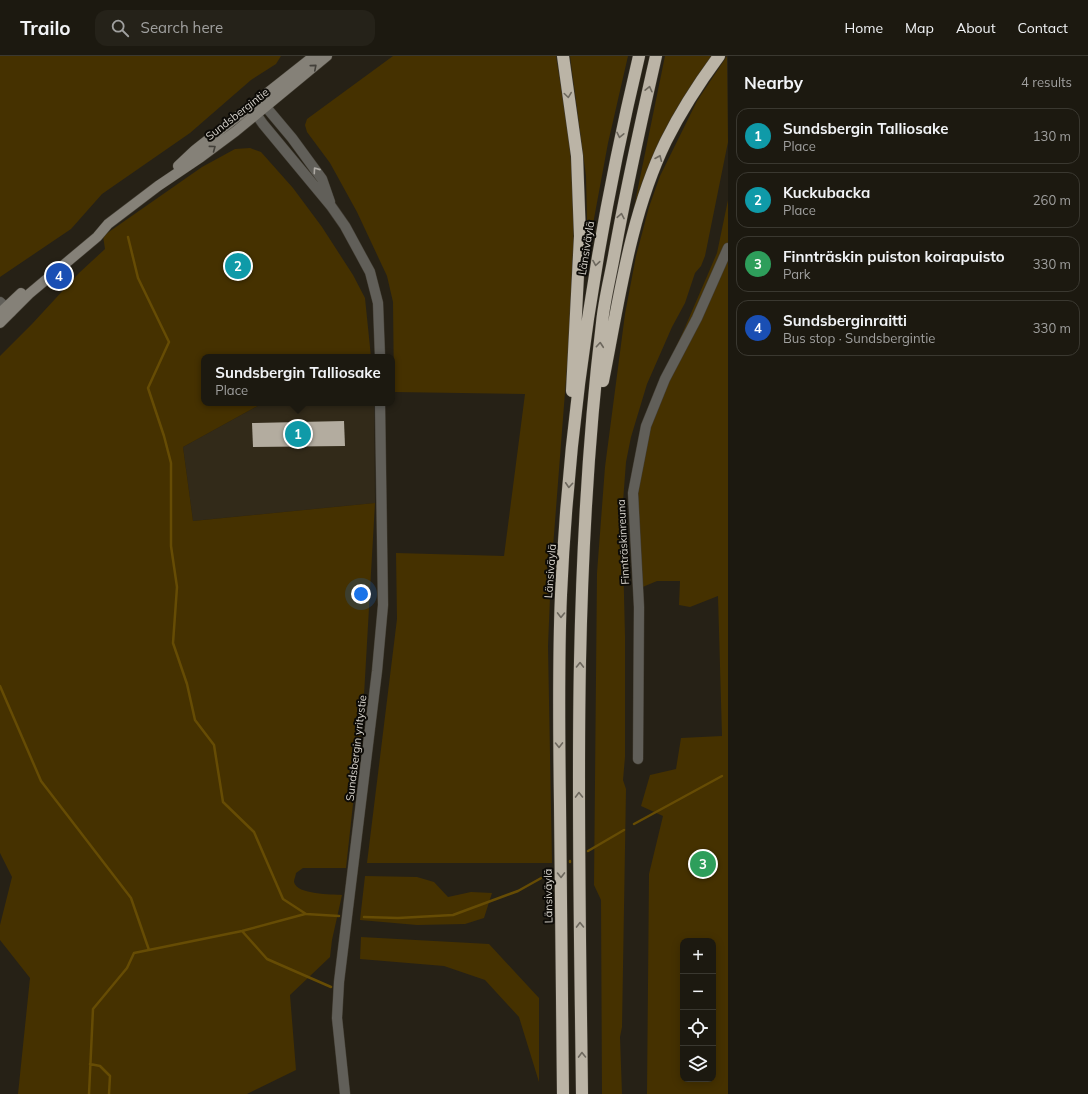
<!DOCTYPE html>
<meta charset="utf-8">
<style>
body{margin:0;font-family:Mulish,sans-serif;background:#252219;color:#f1f3f6}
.controls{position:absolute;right:12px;bottom:12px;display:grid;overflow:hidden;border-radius:8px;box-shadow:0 2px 10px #0003}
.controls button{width:36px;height:36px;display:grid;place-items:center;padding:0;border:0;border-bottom:1px solid #3a3830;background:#1c1910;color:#f1f3f6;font:20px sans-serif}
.you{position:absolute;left:361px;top:538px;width:14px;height:14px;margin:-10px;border:3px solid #fff;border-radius:50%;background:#1a73e8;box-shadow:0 0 0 6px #1a73e833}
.badge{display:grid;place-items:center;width:26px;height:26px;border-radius:50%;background:#0f766e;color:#fff;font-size:13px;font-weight:700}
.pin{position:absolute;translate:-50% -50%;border:2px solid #fff;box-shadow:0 1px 4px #0006}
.popup{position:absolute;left:201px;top:298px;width:194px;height:52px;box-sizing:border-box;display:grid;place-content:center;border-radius:8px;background:#1c1910;filter:drop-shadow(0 1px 3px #0005);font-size:13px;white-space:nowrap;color:#a0a09f}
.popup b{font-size:15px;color:#f1f3f6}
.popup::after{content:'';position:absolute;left:50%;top:100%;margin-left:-8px;border:8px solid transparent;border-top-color:#1c1910}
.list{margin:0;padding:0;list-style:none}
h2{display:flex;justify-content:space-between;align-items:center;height:52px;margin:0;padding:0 16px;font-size:17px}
h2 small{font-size:13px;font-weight:400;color:#a0a09f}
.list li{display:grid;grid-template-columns:26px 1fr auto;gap:12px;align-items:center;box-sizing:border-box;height:56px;margin:0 8px 8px;padding:0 8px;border:1px solid #3a3830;border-radius:12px}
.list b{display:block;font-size:15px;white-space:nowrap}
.list p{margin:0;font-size:13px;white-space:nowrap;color:#a0a09f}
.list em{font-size:13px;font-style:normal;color:#a0a09f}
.icon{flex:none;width:22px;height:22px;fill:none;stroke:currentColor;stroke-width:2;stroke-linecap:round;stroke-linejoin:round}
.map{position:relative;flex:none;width:728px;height:1038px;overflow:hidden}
header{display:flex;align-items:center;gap:24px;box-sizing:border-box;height:56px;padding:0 20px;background:#1c1910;border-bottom:1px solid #3a3830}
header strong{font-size:19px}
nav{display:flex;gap:22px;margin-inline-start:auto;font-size:14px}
.search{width:280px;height:36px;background:#252219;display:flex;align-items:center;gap:10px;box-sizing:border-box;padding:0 14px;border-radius:12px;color:#a0a09f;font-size:15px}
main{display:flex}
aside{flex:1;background:#1c1910}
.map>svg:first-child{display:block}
.built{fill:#322a19}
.green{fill:#453100;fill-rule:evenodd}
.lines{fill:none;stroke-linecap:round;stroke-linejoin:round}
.stream{stroke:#664c04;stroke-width:2.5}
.building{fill:#b3ac9f}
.minor-casing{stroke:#423d33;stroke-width:11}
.secondary-casing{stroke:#423d33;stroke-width:11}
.motorway-casing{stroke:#423d33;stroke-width:13}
.minor{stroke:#615f59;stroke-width:10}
.secondary{stroke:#858178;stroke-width:10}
.motorway{stroke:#bbb4a6;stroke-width:12}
.oneway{stroke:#43403a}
.oneway2{stroke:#6d685e}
.oneway3{stroke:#aeaaa4}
.labels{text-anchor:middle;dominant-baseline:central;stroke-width:4;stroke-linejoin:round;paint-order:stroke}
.street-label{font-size:11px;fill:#d7d3cc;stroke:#0d0b07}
</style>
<header>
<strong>Trailo</strong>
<div class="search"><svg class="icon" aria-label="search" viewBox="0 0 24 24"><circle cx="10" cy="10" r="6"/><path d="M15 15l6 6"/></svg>Search here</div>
<nav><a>Home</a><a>Map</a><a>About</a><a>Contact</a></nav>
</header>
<main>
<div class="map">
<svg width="728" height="1038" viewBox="0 0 728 1038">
<rect width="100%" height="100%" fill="#262116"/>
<!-- built -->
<path class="built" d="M 263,347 L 374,347 L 375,447 L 193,465 L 183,391 Z"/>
<!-- green -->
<path class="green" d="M 0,0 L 281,0 L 276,8 L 251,24 L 190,77 L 102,138 L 71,173 L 0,221 Z
M 393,0 L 556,0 L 569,82 L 573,133 L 574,191 L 571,259 L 551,517 L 548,590 L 552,807 L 367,807 L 397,563 L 396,497 L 504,500 L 525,338 L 394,336 L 393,246 L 387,220 L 357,156 L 330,107 L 307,76 L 305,69 L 307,63 Z
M 570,0 L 628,0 L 608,87 L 586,206 L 587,165 L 586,120 Z
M 665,0 L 712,0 L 677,52 L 634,157 L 633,156 Z
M 727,0 L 728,86 L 705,200 L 701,210 L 695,217 L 685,247 L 672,271 L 647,328 L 631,381 L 626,406 L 622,459 L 625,580 L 625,701 L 623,724 L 626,733 L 622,971 L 620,981 L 622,1038 L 602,1038 L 601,844 L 594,829 L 597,517 L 605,411 L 625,258 L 636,200 L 649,151 L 660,120 L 697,45 Z
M 250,92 L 261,96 L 293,132 L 322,171 L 353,219 L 365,242 L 371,301 L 204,301 L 204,347 L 263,347 L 183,391 L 193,465 L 375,447 L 363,657 L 346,812 L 303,812 L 296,817 C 296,819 294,823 294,826 C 297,839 332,838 342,839 L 332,884 L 330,901 L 290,939 L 296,1014 L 247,1038 L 18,1038 L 30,922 L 0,884 L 0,869 L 12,821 L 0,797 L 0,300 L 32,268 L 79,217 L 105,193 L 103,180 L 202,111 L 235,93 Z
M 728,144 L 728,1038 L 647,1038 L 649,818 L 663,760 L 641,750 L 650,719 L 676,713 L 681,682 L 722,680 L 718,540 L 690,551 L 679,549 L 680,525 L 657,525 L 633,535 L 636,450 L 654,337 L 683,276 L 717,197 ZM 683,885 L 713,885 L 713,1023 L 683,1023 Z
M 365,820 L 417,821 L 434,826 L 448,841 L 471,836 L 492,837 L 484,862 L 465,868 L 417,869 L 360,864 Z
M 361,881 L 489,888 L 539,942 L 539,1026 L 519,961 L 485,924 L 444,910 L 360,903 Z"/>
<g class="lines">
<!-- stream -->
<path class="stream" d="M 128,181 L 138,222 L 169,286 L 148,332 L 164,380 L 171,407 L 171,490 L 177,531 L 173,587 L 187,628 L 195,664 L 214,689 L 223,746 L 254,776 L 283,843 L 306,858 L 339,860
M 0,630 L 41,725 L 131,842 L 149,894
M 634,768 L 722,720
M 588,795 L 624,774
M 570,806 L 570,805
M 364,861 L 398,862 L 453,859 L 518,835 L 552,816
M 242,875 L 267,903 L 331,931
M 90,1008 L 100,1010 L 110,1020 L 109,1038
M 89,1038 L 93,953 L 127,912 L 134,897 L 242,875 L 305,858"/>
</g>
<!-- building -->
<path class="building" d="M 344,365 L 345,390 L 253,391 L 252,367 Z"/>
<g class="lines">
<defs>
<path id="minor" d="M 259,47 L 266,51 L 292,82 L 322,123 L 330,146
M 256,50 L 256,58 L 263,68 L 331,150 L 345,170 L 370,216 L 378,247 L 380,301
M 0,246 L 11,256
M 638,703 L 639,551 L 633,437 L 646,370 L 665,323 L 697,262 L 728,192
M 345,1038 L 337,962 L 339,926 L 377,615 L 383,549 L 380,347"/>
<path id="secondary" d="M 178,110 L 195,94 L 314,0
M 0,257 L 21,237
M 0,267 L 29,238 L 97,181 L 108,168 L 158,130 L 201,101 L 236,75 L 327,0"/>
<path id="motorway" d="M 563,0 L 577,100 L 580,180 L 572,335
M 603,325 C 619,245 630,159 666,85 C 681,55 699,27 719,0
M 563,1038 C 562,942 561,846 560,749 C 559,680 558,609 561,539 C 569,358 597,177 639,0
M 582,1038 C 579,781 571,523 602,267 C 604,245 610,222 614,200 C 626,133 641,66 656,0"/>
</defs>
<!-- minor casing -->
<use href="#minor" class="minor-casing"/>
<!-- secondary casing -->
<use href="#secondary" class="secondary-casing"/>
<!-- motorway casing -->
<use href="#motorway" class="motorway-casing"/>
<!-- minor -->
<use href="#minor" class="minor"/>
<!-- secondary -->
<use href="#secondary" class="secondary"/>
<!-- motorway -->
<use href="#motorway" class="motorway"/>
</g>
<!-- one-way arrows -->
<defs><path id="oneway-chevron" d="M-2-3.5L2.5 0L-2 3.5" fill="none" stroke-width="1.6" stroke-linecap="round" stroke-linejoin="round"/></defs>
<g class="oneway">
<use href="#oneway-chevron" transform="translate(314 11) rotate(-41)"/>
<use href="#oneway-chevron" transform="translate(213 92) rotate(-37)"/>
</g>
<g class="oneway2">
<use href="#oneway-chevron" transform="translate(649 33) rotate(-77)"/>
<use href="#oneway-chevron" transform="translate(568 39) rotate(82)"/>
<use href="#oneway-chevron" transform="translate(620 79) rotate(102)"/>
<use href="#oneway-chevron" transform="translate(659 102) rotate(-67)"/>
<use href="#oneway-chevron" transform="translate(621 160) rotate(-79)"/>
<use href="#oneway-chevron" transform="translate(596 207) rotate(99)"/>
<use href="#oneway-chevron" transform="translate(600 289) rotate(-85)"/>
<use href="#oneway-chevron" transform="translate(569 429) rotate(94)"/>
<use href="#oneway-chevron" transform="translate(561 559) rotate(91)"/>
<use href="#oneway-chevron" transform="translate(580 609) rotate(-89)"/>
<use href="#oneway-chevron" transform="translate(559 689) rotate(89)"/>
<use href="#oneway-chevron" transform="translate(579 739) rotate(-91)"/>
<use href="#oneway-chevron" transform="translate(561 819) rotate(89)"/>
<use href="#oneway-chevron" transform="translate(580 869) rotate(-91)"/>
<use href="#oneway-chevron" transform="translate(582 999) rotate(-91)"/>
</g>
<use class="oneway3" href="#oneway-chevron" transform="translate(316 114) rotate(-125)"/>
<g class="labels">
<!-- street labels -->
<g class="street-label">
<text transform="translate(237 58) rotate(-38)">Sundsbergintie</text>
<text transform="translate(586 192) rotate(-81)">Länsiväylä</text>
<text transform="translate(623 486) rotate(-93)">Finnträskinreuna</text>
<text transform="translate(550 515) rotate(-86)">Länsiväylä</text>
<text transform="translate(356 692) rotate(-83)">Sundsbergin yritystie</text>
<text transform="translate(548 840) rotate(-91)">Länsiväylä</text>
</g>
</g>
</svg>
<div class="controls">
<button>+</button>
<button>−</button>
<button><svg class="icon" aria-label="locate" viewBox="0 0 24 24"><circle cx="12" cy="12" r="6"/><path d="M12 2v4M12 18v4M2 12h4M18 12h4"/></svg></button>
<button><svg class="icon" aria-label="layers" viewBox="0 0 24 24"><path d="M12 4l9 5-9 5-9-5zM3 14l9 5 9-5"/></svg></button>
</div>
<div class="you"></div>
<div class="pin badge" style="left:298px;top:378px;background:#0f9aa8">1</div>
<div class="popup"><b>Sundsbergin Talliosake</b>Place</div>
<div class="pin badge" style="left:238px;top:210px;background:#0f9aa8">2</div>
<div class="pin badge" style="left:703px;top:808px;background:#2e9e5b">3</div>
<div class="pin badge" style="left:59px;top:220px;background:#1a4fb4">4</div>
</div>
<aside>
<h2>Nearby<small>4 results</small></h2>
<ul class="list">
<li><span class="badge" style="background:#0f9aa8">1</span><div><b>Sundsbergin Talliosake</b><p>Place</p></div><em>130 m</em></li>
<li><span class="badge" style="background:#0f9aa8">2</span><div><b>Kuckubacka</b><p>Place</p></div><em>260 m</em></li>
<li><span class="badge" style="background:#2e9e5b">3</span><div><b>Finnträskin puiston koirapuisto</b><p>Park</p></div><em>330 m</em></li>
<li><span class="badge" style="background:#1a4fb4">4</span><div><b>Sundsberginraitti</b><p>Bus stop · Sundsbergintie</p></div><em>330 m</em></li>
</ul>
</aside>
</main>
